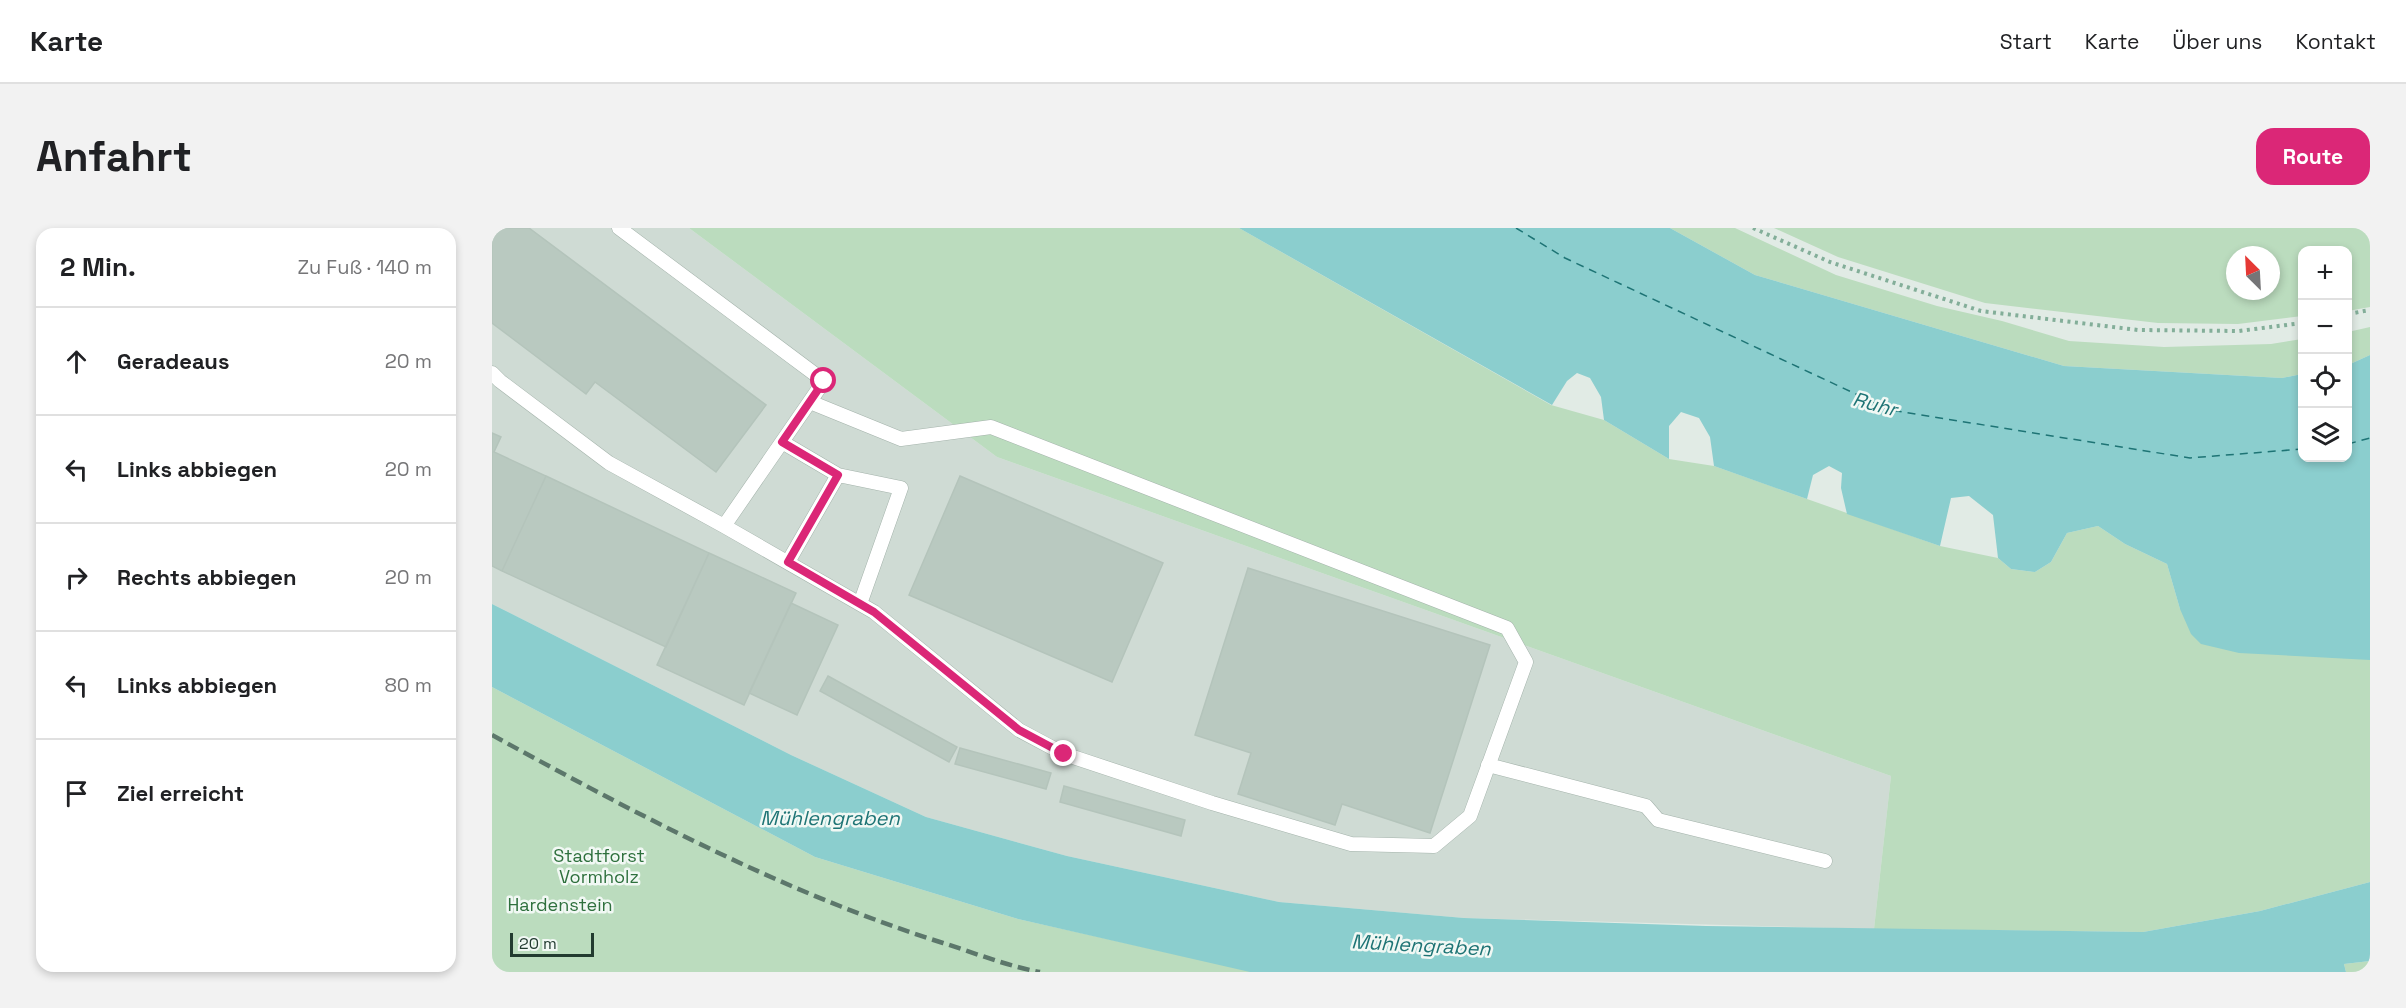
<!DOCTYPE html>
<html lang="de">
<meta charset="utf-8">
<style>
body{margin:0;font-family:"Space Grotesk",sans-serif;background:#f2f2f2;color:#202124}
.controls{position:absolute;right:18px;top:18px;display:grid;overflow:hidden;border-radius:12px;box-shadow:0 3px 9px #0003}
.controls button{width:54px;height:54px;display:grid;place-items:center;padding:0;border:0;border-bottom:2px solid #e0e0e0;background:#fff;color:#202124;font:30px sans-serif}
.compass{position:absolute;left:1734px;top:18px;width:54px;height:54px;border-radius:50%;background:#fff;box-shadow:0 3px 9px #0003;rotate:336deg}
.scale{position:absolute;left:18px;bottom:15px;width:84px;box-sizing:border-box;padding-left:6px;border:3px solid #223b30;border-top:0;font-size:16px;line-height:21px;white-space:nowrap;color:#223b30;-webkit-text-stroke:4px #f1f8f4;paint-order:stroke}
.stop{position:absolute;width:18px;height:18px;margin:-14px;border:4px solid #db2777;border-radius:50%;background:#fff}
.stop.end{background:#db2777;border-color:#fff;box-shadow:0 2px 6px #0008}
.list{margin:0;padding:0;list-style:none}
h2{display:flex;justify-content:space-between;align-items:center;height:78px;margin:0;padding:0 24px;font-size:26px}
h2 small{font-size:20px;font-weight:400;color:#757577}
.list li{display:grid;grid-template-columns:39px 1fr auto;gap:18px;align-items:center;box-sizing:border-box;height:108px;padding:0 24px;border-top:2px solid #e0e0e0}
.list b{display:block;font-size:22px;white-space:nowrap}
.list em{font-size:20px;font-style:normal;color:#757577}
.icon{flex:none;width:33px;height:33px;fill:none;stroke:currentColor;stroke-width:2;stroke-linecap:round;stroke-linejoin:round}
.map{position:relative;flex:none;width:1878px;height:744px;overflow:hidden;border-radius:18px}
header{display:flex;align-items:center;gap:36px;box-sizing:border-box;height:84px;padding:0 30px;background:#fff;border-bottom:2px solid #e0e0e0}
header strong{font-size:28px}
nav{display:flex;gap:33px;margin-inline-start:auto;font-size:21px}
.intro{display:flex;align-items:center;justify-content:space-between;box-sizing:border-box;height:144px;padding:0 36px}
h1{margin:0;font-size:42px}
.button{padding:15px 27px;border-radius:18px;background:#db2777;color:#fff;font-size:21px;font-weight:700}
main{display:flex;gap:36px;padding:0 36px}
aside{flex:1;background:#fff;border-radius:18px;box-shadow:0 3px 9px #0003}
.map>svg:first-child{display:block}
.built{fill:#cfdbd4}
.green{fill:#bbdcbe;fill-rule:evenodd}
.water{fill:#8bcece}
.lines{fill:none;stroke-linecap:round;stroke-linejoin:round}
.ferry{stroke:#1e7475;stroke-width:1.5;stroke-dasharray:8 6;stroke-linecap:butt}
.building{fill:#b9c9c0;stroke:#b4c4bb;stroke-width:1.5}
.lane-casing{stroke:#a4b3ab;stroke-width:15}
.path{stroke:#83ae99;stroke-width:4;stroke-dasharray:3 4.5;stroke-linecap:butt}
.lane{stroke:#fff;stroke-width:14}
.rail{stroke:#5c776b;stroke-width:4.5;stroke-dasharray:12 6;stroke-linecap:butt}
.route{stroke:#db2777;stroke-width:8}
.labels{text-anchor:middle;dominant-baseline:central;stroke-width:5;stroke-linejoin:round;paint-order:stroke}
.park-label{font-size:18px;fill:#2e703d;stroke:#f1f8f4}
.water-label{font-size:20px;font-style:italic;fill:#1e7475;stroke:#f1f8f4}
</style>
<header>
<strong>Karte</strong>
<nav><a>Start</a><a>Karte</a><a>Über uns</a><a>Kontakt</a></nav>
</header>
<div class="intro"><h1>Anfahrt</h1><a class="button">Route</a></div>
<main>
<aside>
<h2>2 Min.<small>Zu Fuß · 140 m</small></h2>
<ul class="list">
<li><svg class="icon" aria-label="ahead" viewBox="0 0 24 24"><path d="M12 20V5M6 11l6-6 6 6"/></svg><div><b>Geradeaus</b></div><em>20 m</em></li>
<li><svg class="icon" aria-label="left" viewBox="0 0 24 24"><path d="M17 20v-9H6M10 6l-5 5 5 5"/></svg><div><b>Links abbiegen</b></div><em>20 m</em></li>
<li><svg class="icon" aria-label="right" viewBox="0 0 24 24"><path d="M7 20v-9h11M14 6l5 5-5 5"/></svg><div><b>Rechts abbiegen</b></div><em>20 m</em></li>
<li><svg class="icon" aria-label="left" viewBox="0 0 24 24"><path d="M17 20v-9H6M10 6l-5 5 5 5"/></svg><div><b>Links abbiegen</b></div><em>80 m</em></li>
<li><svg class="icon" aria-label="arrive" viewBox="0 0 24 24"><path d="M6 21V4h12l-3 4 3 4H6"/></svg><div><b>Ziel erreicht</b></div></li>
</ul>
</aside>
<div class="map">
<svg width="1878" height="744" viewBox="0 0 1878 744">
<rect width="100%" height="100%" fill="#e1ebe5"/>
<!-- built -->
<path class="built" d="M 0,0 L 197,0 L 505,229 L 1399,548 L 1382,701 L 972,690 L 787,674 L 575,628 L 434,589 L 299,527 L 0,376 Z"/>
<!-- green -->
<path class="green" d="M 197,0 L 747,0 L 1059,177 L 1112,192 L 1177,231 L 1222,238 L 1448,318 L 1506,330 L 1519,341 L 1543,344 L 1559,334 L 1575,305 L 1606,298 L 1633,316 L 1675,336 L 1688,381 L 1878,420 L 1878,654 L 1768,683 L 1651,704 L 1382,701 L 1399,548 L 505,229 Z
M 1178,0 L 1243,0 L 1344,47 L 1445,78 L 1510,93 L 1577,113 L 1672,119 L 1779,116 L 1810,111 L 1810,146 L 1790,150 L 1572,138 L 1263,47 Z
M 1282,0 L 1878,0 L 1878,79 L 1856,83 L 1856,22 L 1810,22 L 1810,88 L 1746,96 L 1666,95 L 1493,75 L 1346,29 ZM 1743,27 L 1779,27 L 1779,63 L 1743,63 Z
M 1878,99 L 1878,127 L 1856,137 L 1856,104 Z
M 0,459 L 323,629 L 526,691 L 763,744 L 0,744 Z
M 1878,733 L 1878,744 L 1854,744 L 1852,736 Z"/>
<!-- water -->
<path class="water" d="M 747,0 L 1178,0 L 1263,47 L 1572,138 L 1790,150 L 1810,146 L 1810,230 L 1856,230 L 1856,137 L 1878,127 L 1878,432 L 1747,425 L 1709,416 L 1699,406 L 1688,381 L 1675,336 L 1633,316 L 1606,298 L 1575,305 L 1559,334 L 1543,344 L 1519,341 L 1506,330 L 1501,287 L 1477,268 L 1459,270 L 1448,318 L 1355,286 L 1349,260 L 1350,245 L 1337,238 L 1321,247 L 1315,271 L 1222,238 L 1218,209 L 1207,190 L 1189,184 L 1177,198 L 1177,231 L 1112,192 L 1109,169 L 1098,150 L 1085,145 L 1075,153 L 1060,177 Z
M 0,376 L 299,527 L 434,589 L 575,628 L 787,674 L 972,690 L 1214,698 L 1651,704 L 1768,683 L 1878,654 L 1878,733 L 1852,736 L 1854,744 L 758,744 L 526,691 L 323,629 L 0,459 Z"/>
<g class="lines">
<!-- ferry -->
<path class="ferry" d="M 1024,0 L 1073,30 L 1398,182 L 1698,230 L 1810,221
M 1856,216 L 1878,210"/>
</g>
<!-- building -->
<path class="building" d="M 0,0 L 37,0 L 274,177 L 224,244 L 103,154 L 94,166 L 0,95 Z
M 0,205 L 9,209 L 2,224 L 54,248 L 10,343 L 0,338 Z
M 54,248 L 217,325 L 174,419 L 10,343 Z
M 468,248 L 671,335 L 620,454 L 417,367 Z
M 217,325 L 304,365 L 252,477 L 165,437 Z
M 756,340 L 998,417 L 938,605 L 850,576 L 843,597 L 746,566 L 759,525 L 703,507 Z
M 299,375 L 346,397 L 305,487 L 257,465 Z
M 336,448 L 465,519 L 457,534 L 328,463 Z
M 468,520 L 559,545 L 554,561 L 463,536 Z
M 572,558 L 693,592 L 689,608 L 568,574 Z"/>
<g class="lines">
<defs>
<path id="lane" d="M 127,0 L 332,153 L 232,298
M 0,145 L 8,153 L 117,235 L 232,298 L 382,384 L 527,502 L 572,526 L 720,575 L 859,616 L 942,618 L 978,588 L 1034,434 L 1015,400 L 499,199 L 409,211 L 318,174
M 290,214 L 346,247
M 296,334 L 346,247 L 409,260 L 368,376
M 996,537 L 1154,578 L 1166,592 L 1333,633"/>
</defs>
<!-- lane casing -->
<use href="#lane" class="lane-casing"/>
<!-- path -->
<path class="path" d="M 1261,0 L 1338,34 L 1489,83 L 1646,102 L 1747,103 L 1810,95
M 1856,86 L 1878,82"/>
<!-- lane -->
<use href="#lane" class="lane"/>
<!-- rail -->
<path class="rail" d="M 0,507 C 146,587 293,665 451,715 C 483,725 515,738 548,744"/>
</g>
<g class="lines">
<!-- route -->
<path class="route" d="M 332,153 L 290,214 L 346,247 L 296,334 L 382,384 L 527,502 L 572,526"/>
</g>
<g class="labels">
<!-- park labels -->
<g class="park-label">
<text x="107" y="627">Stadtforst<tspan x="107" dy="21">Vormholz</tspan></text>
<text x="68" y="676">Hardenstein</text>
</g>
<!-- water labels -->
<g class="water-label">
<text transform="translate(1383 176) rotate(15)">Ruhr</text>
<text x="338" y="590">Mühlengraben</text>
<text transform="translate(929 717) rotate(3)">Mühlengraben</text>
</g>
</g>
</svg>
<div class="controls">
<button>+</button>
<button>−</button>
<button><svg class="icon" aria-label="locate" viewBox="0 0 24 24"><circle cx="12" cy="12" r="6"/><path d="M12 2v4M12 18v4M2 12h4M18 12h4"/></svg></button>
<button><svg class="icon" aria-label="layers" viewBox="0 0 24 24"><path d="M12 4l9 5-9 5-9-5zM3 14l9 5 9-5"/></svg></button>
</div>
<svg class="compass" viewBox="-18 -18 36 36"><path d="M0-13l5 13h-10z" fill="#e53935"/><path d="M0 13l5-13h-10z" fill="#757577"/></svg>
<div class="scale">20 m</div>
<div class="stop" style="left:332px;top:153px"></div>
<div class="stop end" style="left:572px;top:526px"></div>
</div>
</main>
